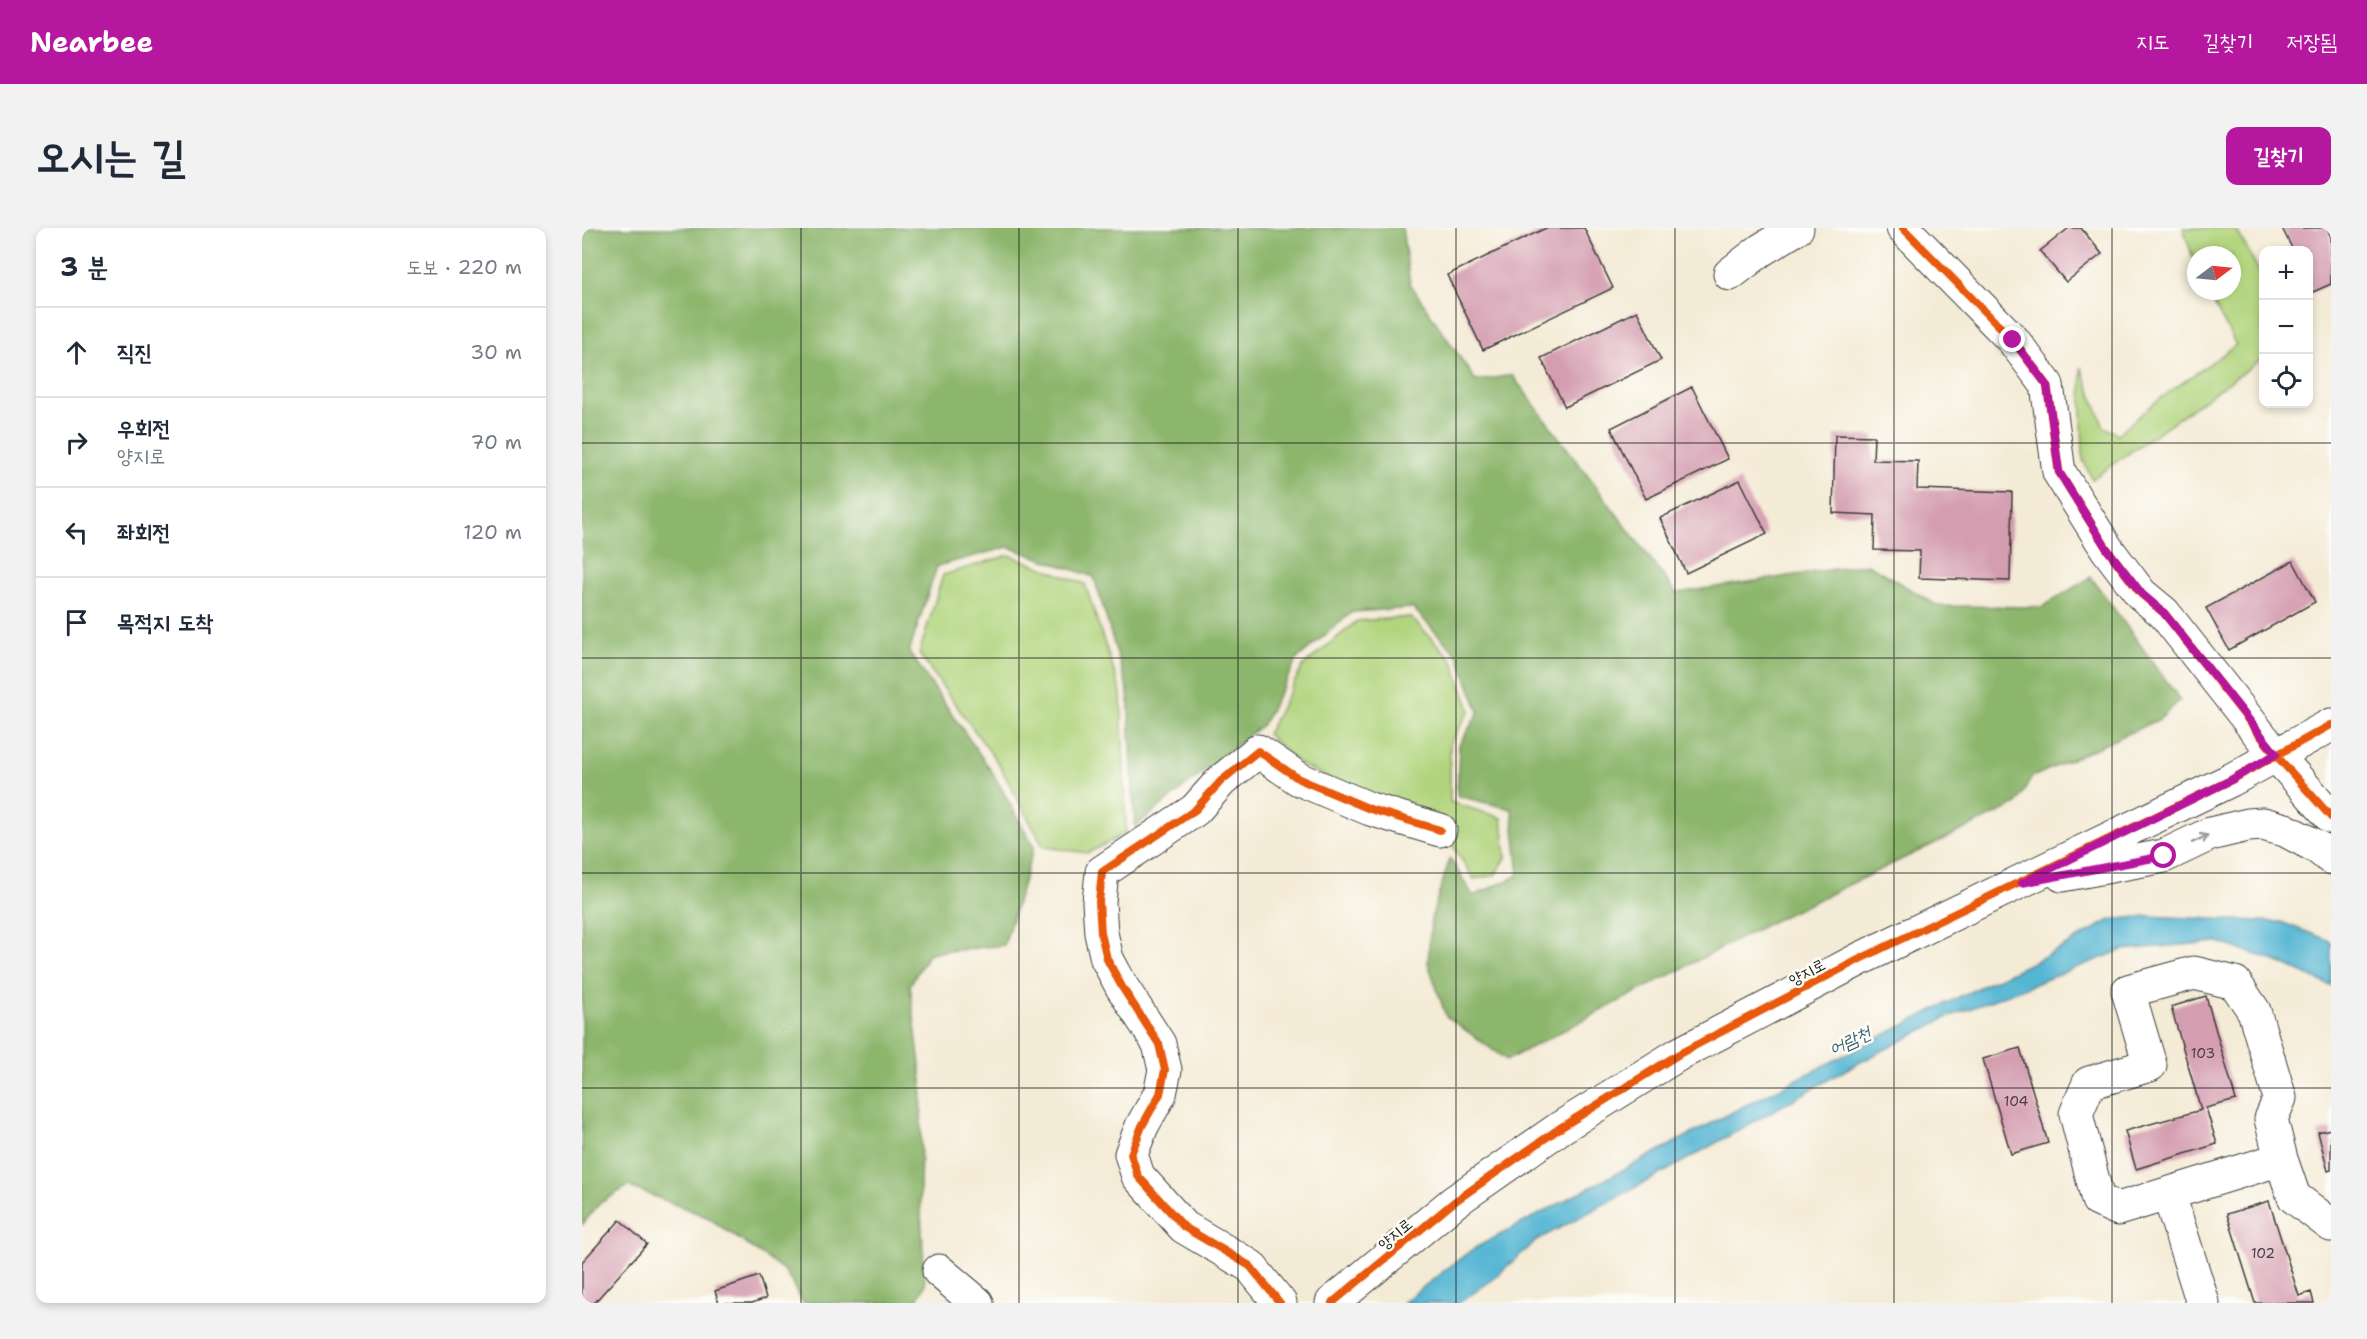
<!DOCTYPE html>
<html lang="ko">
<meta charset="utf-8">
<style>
body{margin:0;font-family:"Shantell Sans","Poor Story",sans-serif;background:#f2f2f3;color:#1f2937}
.controls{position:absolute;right:18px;top:18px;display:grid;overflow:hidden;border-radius:12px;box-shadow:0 3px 9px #0003}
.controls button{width:54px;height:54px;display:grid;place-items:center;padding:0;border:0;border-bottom:2px solid #e0e1e3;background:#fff;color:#1f2937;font:30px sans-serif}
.compass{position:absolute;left:1605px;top:18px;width:54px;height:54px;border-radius:50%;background:#fff;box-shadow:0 3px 9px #0003;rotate:74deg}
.stop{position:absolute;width:18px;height:18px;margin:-14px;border:4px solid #b5179e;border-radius:50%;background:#fff}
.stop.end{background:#b5179e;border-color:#fff;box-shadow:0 2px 6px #0008}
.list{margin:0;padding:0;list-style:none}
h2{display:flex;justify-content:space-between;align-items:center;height:78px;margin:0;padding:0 24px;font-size:26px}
h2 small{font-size:20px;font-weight:400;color:#747a83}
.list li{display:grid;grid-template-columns:39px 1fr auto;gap:18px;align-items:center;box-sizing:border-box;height:90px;padding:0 24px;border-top:2px solid #e0e1e3}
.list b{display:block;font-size:22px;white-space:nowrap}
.list p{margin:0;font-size:20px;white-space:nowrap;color:#747a83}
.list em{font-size:20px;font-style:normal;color:#747a83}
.icon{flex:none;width:33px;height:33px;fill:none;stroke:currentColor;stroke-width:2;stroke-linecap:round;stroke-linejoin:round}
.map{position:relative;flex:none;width:1749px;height:1075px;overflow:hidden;border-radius:12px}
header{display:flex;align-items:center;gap:36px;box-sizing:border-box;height:84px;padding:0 30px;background:#b5179e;color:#fff}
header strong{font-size:28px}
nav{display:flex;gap:33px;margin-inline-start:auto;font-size:21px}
.intro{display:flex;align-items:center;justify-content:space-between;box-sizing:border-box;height:144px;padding:0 36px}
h1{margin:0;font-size:42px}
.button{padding:15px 27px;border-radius:12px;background:#b5179e;color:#fff;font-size:21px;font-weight:700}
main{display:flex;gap:36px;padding:0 36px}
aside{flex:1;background:#fff;border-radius:12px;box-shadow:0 3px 9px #0003}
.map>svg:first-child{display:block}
.green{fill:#b1d47d;stroke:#66784c;stroke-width:1.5}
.forest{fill:#8cb66c;stroke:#546944;stroke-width:1.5}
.water{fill:#54b6d3;stroke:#386978;stroke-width:1.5}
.building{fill:#d49db0}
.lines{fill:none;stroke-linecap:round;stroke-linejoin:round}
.minor-casing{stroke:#3c3b38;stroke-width:35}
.minor{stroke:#fff;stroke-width:33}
.cycleway-casing{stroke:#fdfcf7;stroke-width:11}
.cycleway{stroke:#e8590c;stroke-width:8}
.oneway{stroke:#999}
.route{stroke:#b5179e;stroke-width:8}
.grid{fill:none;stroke:#1c1c1c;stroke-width:1.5;stroke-opacity:0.55}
.labels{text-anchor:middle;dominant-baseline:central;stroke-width:5;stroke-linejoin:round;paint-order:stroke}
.number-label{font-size:14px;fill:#4a3c41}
.street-label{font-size:16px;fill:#1c1c1c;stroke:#fdfcf7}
.water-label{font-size:18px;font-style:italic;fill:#35616e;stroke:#fdfcf7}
</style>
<header>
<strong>Nearbee</strong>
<nav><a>지도</a><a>길찾기</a><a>저장됨</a></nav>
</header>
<div class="intro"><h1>오시는 길</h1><a class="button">길찾기</a></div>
<main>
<aside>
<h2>3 분<small>도보 · 220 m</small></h2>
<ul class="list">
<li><svg class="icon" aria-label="ahead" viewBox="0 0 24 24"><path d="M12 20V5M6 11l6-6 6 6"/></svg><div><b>직진</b></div><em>30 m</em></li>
<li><svg class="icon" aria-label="right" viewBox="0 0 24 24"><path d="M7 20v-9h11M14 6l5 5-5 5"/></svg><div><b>우회전</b><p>양지로</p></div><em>70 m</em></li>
<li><svg class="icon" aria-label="left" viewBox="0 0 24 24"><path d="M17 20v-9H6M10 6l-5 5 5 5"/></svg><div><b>좌회전</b></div><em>120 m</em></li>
<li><svg class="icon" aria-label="arrive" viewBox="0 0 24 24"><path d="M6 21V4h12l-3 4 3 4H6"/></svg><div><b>목적지 도착</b></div></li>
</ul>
</aside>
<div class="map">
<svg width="1749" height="1075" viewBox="0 0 1749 1075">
<rect width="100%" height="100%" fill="#fdfcf7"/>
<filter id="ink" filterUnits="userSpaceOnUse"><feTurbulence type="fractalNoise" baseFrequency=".0167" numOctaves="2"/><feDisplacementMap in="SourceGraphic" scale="12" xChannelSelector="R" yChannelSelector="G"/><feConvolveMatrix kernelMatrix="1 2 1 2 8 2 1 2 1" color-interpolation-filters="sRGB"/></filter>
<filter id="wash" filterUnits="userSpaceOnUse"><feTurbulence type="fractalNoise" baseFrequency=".008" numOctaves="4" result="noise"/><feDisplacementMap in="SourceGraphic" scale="24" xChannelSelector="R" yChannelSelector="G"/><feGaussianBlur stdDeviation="1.35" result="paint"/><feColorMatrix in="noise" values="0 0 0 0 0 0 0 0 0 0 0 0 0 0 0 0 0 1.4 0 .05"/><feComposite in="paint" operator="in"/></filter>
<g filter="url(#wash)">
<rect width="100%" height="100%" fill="#f4ebd6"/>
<!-- green -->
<path class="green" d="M 1601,0 L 1649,0 L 1657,6 L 1681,51 L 1681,130 L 1510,251 L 1501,232 L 1499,139 L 1522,199 L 1536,206 L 1576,172 L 1654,117 L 1625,63 L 1650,63 L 1650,27 L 1614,27 L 1614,39 Z
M 427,327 L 503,356 L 539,465 L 544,605 L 506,625 L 462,619 L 416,535 L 337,426 L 361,347 Z
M 828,389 L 870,431 L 888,482 L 868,515 L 868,574 L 920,590 L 924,630 L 913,647 L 892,651 L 872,620 L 869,594 L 772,562 L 719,537 L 685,506 L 721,438 L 775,393 Z"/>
<!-- forest -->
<path class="forest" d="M 0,0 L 820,0 L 828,56 L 894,153 L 930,147 L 1094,365 L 1286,336 L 1356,378 L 1460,379 L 1509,349 L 1598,472 L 1578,491 L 1450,549 L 1435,576 L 1183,697 L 925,832 L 864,788 L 846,735 L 849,691 L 868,630 L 891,668 L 937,647 L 930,581 L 875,568 L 877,517 L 897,484 L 876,428 L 831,380 L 770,384 L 716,430 L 681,496 L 553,599 L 546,463 L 512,349 L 426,319 L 355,338 L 327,424 L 410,544 L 452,619 L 422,717 L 347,725 L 328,757 L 340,853 L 338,965 L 343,1057 L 333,1075 L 221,1075 L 203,1043 L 125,989 L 46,958 L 18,975 L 0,997 Z"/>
<!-- water -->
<path class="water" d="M 1565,688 L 1699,694 L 1749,713 L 1749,758 L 1696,734 L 1636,714 L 1540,722 L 1364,790 L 1267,840 L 1086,942 L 955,1012 L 910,1052 L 877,1075 L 820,1075 L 891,1021 L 1164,877 L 1379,768 L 1474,723 L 1528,692 Z"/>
<g id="blocks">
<!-- building -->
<path class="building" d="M 964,0 L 1002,0 L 1031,60 L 901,122 L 865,47 Z
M 1487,0 L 1499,0 L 1520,26 L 1484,54 L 1458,23 Z
M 1700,0 L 1745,0 L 1749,9 L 1749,56 L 1731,64 L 1726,55 L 1726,22 L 1711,22 Z
M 1055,83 L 1079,132 L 983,179 L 959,130 Z
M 1110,159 L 1146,231 L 1064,271 L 1029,200 Z
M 1253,207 L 1292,208 L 1291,232 L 1336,233 L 1335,261 L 1430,264 L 1428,353 L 1337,350 L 1338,323 L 1292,322 L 1293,287 L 1251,285 Z
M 1158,252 L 1185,306 L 1104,345 L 1078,290 Z
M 1711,333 L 1733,374 L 1647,422 L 1624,380 Z
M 1624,768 L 1654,872 L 1624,880 L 1635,916 L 1554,941 L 1543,903 L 1619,882 L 1589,779 Z
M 1438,820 L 1466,915 L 1429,926 L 1401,831 Z
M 1749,901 L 1749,942 L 1746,943 L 1736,904 Z
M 1687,973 L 1717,1068 L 1729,1064 L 1732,1075 L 1673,1075 L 1645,986 Z
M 38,992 L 65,1016 L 12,1075 L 0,1075 L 0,1034 Z
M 177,1048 L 184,1070 L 170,1075 L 137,1075 L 133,1063 Z"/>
</g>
</g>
<g filter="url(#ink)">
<use href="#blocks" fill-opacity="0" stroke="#3c3b38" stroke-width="1.5"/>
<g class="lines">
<defs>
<path id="minor" d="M 1321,0 L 1431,112 L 1465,157 L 1477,244 L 1525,321 L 1559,366 L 1582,385 L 1693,526 L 1749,589
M 1148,46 L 1179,22 L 1215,0
M 1480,647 L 1582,628 L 1628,606 L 1666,597 L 1681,596 L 1703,602 L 1735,619 L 1749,630
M 1612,745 L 1653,755 L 1672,783 L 1698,870 L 1689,891 L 1699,931 L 1536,981 L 1516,972 L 1494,886 L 1507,855 L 1568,837 L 1546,763 Z
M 1699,931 L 1712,969 L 1749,997
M 1587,967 L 1621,1075
M 357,1043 L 395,1075
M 698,1075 L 668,1038 L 602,999 L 556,948 L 549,926 L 560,898 L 578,866 L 583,842 L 577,816 L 540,759 L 525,731 L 519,705 L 517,674 L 520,644 L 613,582 L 639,553 L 676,523 L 717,551 L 788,581 L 858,602
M 750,1075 L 872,974 L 978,900 L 1097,826 L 1278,731 L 1649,552 L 1749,497"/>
</defs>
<!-- minor casing -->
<use href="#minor" class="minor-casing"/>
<!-- minor -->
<use href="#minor" class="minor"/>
<defs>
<path id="cycleway" d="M 1321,0 L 1431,112 L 1465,157 L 1477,244 L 1525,321 L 1559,366 L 1582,385 L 1693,526 L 1749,589
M 698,1075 L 668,1038 L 602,999 L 556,948 L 549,926 L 560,898 L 578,866 L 583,842 L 577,816 L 540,759 L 525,731 L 519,705 L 517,674 L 520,644 L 613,582 L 639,553 L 676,523 L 717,551 L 788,581 L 858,602
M 750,1075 L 872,974 L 978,900 L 1097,826 L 1278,731 L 1649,552 L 1749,497"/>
</defs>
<!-- cycleway casing -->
<use href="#cycleway" class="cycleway-casing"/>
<!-- cycleway -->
<use href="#cycleway" class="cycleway"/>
</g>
<!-- one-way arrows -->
<defs><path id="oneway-shaft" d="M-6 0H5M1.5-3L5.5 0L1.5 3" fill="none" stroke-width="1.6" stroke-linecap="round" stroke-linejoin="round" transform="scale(1.5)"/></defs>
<use class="oneway" href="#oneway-shaft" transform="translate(1618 611) rotate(-25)"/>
</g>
<g class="lines" filter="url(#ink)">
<!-- route -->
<path class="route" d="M 1431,112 L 1465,157 L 1477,244 L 1525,321 L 1560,366 L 1582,385 L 1694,526 L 1649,552 L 1440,655 L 1582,628"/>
</g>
<!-- grid -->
<path class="grid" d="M 219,0 L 219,1075M 437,0 L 437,1075M 656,0 L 656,1075M 874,0 L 874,1075M 1093,0 L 1093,1075M 1312,0 L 1312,1075M 1530,0 L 1530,1075M 0,215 L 1749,215M 0,430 L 1749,430M 0,645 L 1749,645M 0,860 L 1749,860"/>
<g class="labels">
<!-- number labels -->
<g class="number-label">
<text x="1621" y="825">103</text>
<text x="1434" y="873">104</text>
<text x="1681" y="1025">102</text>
</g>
<!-- street labels -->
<g class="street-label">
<text transform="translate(1225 744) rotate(-28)">양지로</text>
<text transform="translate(813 1006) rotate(-40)">양지로</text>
</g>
<!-- water labels -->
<g class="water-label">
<text transform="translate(1268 813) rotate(-25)">어람천</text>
</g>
</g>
</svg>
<div class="controls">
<button>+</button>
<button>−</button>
<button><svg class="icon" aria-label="locate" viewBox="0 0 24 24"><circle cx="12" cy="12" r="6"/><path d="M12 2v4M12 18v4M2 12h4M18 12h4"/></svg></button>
</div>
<svg class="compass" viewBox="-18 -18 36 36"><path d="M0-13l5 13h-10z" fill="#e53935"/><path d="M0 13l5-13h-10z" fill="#747a83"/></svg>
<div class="stop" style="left:1582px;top:628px"></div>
<div class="stop end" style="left:1431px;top:112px"></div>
</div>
</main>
